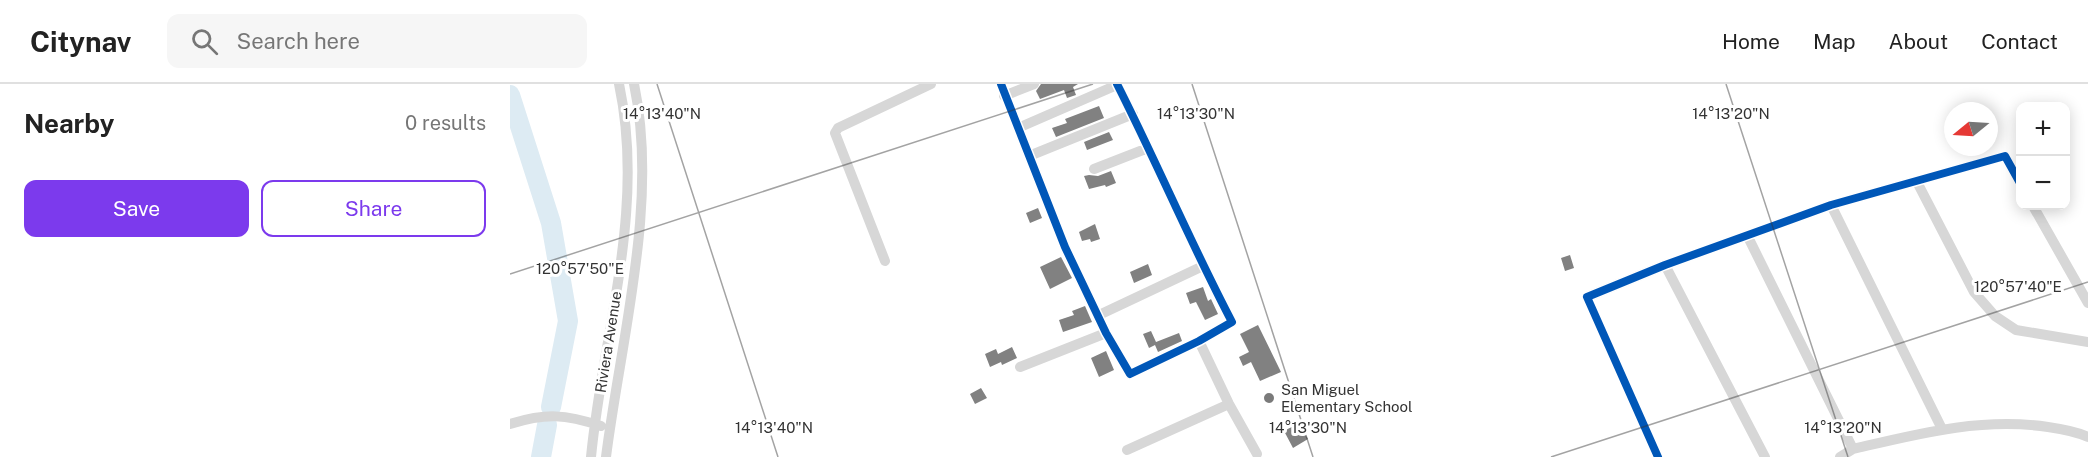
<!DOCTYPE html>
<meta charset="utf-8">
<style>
body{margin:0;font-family:"Public Sans",sans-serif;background:#f6f6f6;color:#222}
.controls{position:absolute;right:18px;top:18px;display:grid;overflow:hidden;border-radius:12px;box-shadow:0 3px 15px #0003}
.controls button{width:54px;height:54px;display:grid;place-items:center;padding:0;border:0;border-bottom:2px solid #e0e0e0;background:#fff;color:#222;font:30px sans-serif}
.compass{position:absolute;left:1434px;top:18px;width:54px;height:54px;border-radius:50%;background:#fff;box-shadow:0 3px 15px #0003;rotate:252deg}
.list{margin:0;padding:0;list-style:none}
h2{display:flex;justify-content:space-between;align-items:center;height:78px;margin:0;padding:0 24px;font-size:26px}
h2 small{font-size:20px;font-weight:400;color:#767676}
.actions{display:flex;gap:12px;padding:18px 24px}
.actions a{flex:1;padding:14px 0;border:2px solid #7c3aed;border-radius:12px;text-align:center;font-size:21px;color:#7c3aed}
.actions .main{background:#7c3aed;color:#fff}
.icon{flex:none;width:33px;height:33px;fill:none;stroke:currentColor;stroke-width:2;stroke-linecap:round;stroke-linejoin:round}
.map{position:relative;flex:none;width:1578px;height:373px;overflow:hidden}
header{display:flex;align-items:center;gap:36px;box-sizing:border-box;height:84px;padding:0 30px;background:#fff;border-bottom:2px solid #e0e0e0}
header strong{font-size:28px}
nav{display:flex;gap:33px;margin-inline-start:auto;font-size:21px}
.search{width:420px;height:54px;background:#f6f6f6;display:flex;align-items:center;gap:15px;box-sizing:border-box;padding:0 21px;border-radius:12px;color:#767676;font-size:22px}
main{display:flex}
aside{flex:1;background:#fff}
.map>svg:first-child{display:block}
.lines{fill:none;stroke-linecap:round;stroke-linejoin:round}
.river{stroke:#ddebf3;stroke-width:20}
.building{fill:#818181}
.minor{stroke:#d7d7d7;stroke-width:10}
.cycleway-casing{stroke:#fff;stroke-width:11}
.cycleway{stroke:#0057b8;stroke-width:8}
.ticks{fill:none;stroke:#333;stroke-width:1.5;stroke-opacity:0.45}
.poi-dot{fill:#7a7a7a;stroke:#fff;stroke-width:2}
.labels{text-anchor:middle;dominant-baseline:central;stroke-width:6;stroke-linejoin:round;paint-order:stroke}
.street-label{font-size:15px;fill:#333;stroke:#fff}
.poi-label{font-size:15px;fill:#333;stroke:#fff;text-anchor:start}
.ticks-label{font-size:15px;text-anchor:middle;fill:#333;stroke:#fff;stroke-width:6;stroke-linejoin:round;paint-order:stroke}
</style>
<header>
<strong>Citynav</strong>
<div class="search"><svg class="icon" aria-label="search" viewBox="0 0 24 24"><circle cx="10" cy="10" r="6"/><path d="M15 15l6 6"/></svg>Search here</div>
<nav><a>Home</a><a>Map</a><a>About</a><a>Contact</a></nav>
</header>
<main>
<aside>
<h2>Nearby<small>0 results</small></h2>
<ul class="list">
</ul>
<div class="actions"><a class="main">Save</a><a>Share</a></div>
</aside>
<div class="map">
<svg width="1578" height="373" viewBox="0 0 1578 373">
<rect width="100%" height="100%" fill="#fff"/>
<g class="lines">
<!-- river -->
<path class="river" d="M 0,11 L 41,139 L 58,237 L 41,323
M 31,373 L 37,341"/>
</g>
<!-- building -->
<path class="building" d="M 531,0 L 568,0 L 563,3 L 566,11 L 557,14 L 554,6 L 530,15 L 526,7 Z
M 589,22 L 594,34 L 546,53 L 542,44 L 557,39 L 555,35 Z
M 599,48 L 603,56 L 577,66 L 574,58 Z
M 601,87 L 606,99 L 596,103 L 595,101 L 579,105 L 574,92 L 579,91 L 588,92 Z
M 528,124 L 532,134 L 520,139 L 516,129 Z
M 585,140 L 590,155 L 581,158 L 580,155 L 572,157 L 569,148 Z
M 1060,171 L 1064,184 L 1055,187 L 1051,174 Z
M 551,173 L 562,194 L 540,205 L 530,183 Z
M 638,180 L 642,191 L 624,199 L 620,188 Z
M 693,203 L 698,217 L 701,215 L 708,230 L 695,236 L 686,218 L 680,220 L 676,209 Z
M 575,222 L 582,238 L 553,248 L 549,236 L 564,231 L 562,227 Z
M 748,241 L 771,288 L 750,297 L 741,278 L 733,282 L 729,273 L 739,268 L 730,250 Z
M 641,247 L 646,258 L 669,249 L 672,257 L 648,268 L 645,261 L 639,264 L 633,250 Z
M 502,263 L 507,274 L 492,281 L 491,278 L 480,283 L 475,270 L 486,265 L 488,270 Z
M 596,267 L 604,286 L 589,293 L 581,274 Z
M 471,304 L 477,314 L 465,320 L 460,310 Z
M 789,339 L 798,355 L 783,364 L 774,347 Z"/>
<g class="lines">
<!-- minor -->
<path class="minor" d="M 491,0 L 555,163 L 596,249 L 620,290 L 689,257 L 722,238 C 681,160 647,79 607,0
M 494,12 L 524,0
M 508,44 L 607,1
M 519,72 L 623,30
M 584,85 L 638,64
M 1407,98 L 1464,208 L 1485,232 L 1506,246 L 1578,258
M 1321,121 L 1432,345
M 1523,122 L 1578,219
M 1237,151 L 1343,365
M 375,177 L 325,49 L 328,44 L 421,0
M 1155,181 L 1255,373
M 589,231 L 693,182
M 689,257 L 719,320 L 747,370
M 510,283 L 596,249
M 0,340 C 36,329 55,330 91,342
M 617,366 L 719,320
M 81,373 C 93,247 136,127 109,0
M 96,373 C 111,254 149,118 124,0
M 1148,373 L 1077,213 L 1155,181 L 1321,121 L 1495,72 L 1510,99
M 1330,373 L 1343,365 C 1407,350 1471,333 1538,343 C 1552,345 1565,347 1578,353"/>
<defs>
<path id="cycleway" d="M 491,0 L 555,163 L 596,249 L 620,290 L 689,257 L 722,238 C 681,160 647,79 607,0
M 1148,373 L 1077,213 L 1155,181 L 1321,121 L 1495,72 L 1510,99"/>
</defs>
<!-- cycleway casing -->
<use href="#cycleway" class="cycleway-casing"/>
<!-- cycleway -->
<use href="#cycleway" class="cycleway"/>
</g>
<!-- ticks -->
<path class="ticks" d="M 147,0 L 268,373M 682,0 L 803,373M 1216,0 L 1338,373M 0,190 L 583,0M 1041,373 L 1578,198"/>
<!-- markers -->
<circle class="poi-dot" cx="759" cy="314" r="6"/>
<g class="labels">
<!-- street labels -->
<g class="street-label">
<text transform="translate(98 258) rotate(-81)">Riviera Avenue</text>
</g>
<!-- poi labels -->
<g class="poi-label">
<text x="771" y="305">San Miguel<tspan x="771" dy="17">Elementary School</tspan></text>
</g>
</g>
<g class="ticks-label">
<text x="152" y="35">14°13'40"N</text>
<text x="686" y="35">14°13'30"N</text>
<text x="1221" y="35">14°13'20"N</text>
<text x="70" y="190">120°57'50"E</text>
<text x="1508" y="208">120°57'40"E</text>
<text x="264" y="349">14°13'40"N</text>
<text x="798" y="349">14°13'30"N</text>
<text x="1333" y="349">14°13'20"N</text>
</g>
</svg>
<div class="controls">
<button>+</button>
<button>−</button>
</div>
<svg class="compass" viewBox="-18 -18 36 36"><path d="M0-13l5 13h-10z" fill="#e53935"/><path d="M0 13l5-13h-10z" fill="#767676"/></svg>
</div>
</main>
